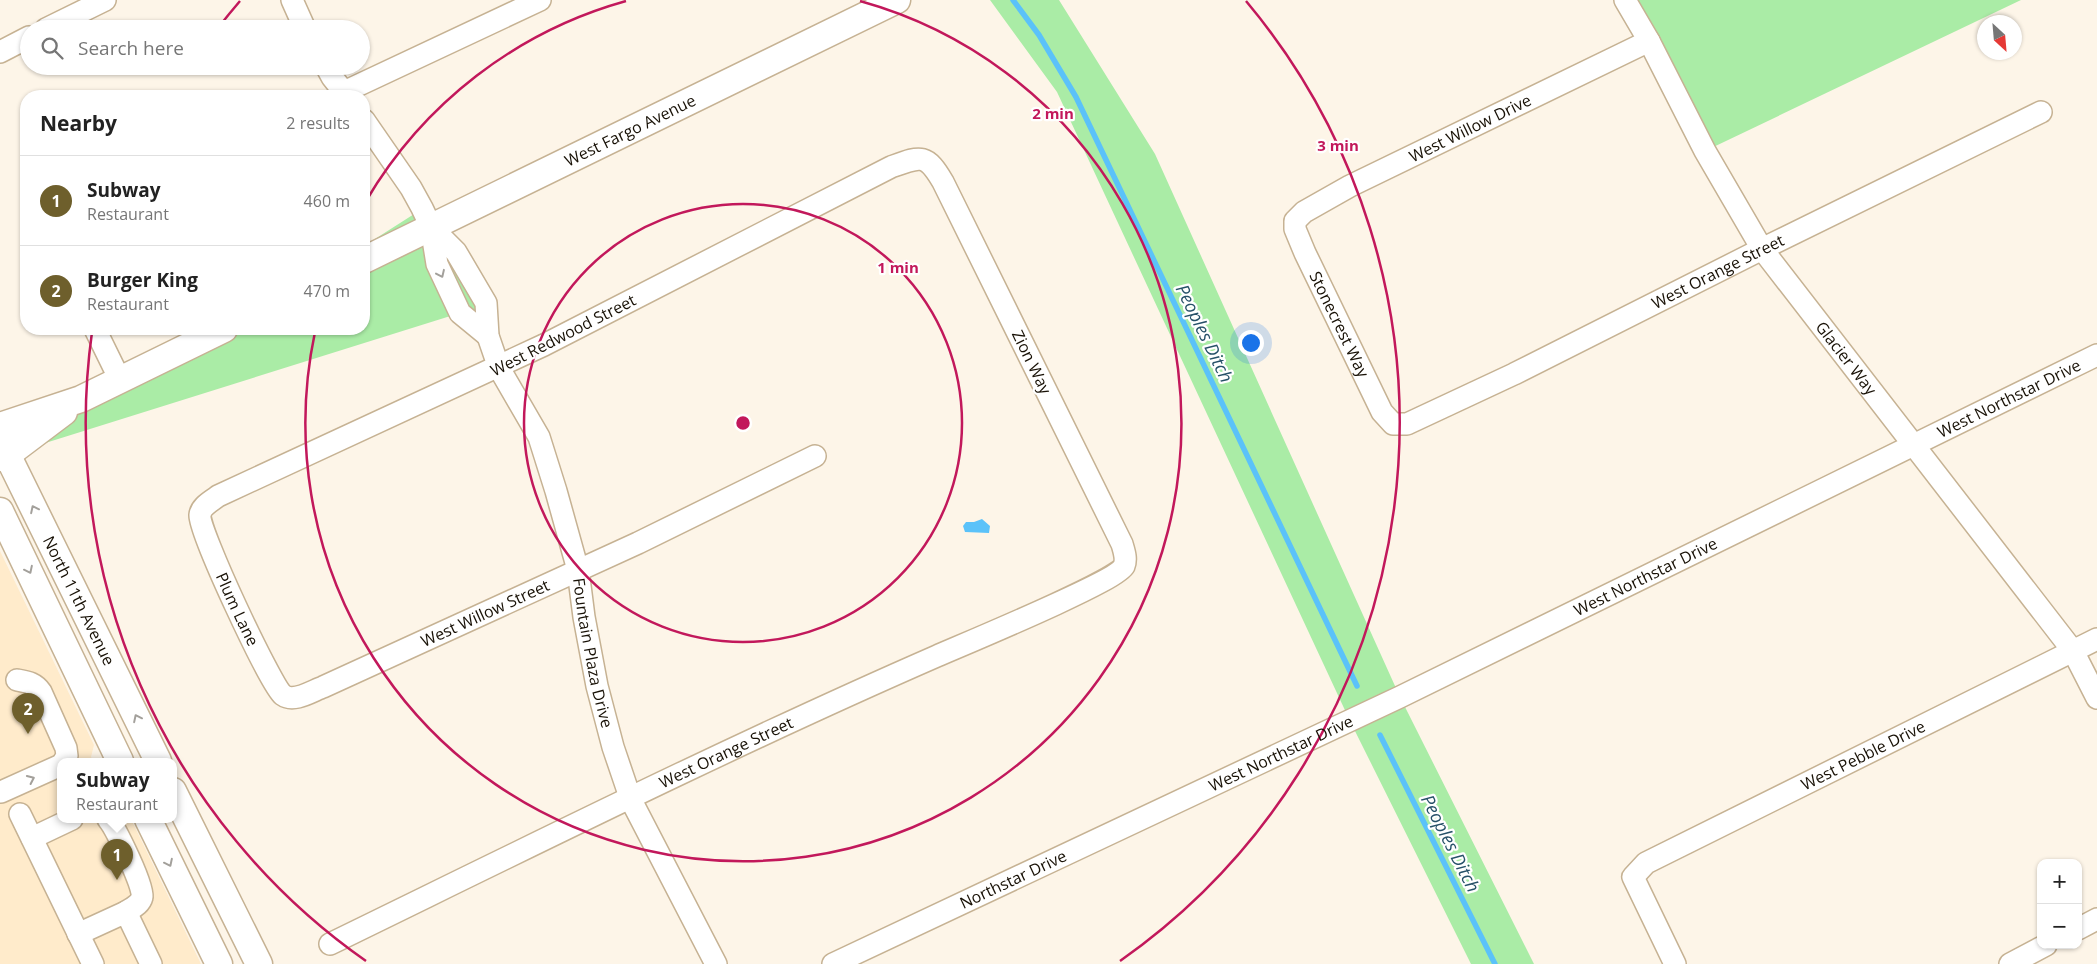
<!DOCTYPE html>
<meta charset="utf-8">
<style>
body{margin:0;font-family:"Open Sans",sans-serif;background:#f2f2f2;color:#222}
.controls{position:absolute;right:15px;bottom:15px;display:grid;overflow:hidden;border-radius:10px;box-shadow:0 1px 4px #0004}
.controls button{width:45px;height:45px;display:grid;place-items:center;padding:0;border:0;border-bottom:1px solid #e0e0e0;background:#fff;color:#222;font:25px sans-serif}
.compass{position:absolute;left:1977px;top:15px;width:45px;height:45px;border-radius:50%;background:#fff;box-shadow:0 1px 4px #0004;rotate:154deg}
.you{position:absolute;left:1250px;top:342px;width:18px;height:18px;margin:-12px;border:4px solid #fff;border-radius:50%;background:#1a73e8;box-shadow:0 0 0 8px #1a73e833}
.badge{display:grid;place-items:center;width:32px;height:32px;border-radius:50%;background:#6e5f2c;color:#fff;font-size:16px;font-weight:700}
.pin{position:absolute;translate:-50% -41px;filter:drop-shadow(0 1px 2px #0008)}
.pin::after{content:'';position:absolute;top:26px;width:18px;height:15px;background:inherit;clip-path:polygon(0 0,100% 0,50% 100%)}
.popup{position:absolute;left:57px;top:758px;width:120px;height:65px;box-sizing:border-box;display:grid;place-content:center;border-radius:10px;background:#fff;filter:drop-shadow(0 1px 4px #0005);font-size:16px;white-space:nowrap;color:#767676}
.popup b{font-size:19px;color:#222}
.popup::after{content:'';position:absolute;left:50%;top:100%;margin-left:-10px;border:10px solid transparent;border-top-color:#fff}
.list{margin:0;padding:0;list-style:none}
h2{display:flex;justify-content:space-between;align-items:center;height:65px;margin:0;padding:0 20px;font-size:21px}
h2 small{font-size:16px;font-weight:400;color:#767676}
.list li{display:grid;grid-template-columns:32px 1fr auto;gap:15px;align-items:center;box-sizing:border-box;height:90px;padding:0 20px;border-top:1px solid #e0e0e0}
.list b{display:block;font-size:19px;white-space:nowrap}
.list p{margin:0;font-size:16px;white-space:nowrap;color:#767676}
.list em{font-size:16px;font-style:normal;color:#767676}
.icon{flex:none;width:28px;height:28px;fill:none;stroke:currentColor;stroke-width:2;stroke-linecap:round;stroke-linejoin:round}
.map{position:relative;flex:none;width:2097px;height:964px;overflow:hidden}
.search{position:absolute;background:#fff;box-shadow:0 1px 4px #0004;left:20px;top:20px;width:350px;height:55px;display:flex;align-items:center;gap:12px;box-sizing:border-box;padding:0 18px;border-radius:28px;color:#767676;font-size:19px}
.panel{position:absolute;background:#fff;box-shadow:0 1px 4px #0004;left:20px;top:90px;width:350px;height:245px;border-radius:20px}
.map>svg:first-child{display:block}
.built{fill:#ffebcb}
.green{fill:#aaeca6}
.water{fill:#5bc2f9}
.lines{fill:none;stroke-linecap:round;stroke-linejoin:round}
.stream{stroke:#5bc2f9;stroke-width:5.5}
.minor-casing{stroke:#c6b293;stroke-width:24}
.major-casing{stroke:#c6b293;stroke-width:29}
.minor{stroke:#fff;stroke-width:21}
.major{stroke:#fff;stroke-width:26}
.oneway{stroke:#a3a09b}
.ring{fill:none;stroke:#c2185b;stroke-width:2.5}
.labels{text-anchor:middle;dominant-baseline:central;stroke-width:4.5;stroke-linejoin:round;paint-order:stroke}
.street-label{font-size:16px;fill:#181106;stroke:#fff}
.water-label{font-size:18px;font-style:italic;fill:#265168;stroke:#fff}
.centre{fill:#c2185b;stroke:#fff;stroke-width:2.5}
.ring-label{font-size:15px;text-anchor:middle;font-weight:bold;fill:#c2185b;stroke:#fff;stroke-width:4.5;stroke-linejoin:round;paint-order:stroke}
</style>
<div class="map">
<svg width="2097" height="964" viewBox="0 0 2097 964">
<rect width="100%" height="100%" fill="#fdf5e8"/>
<!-- built -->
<path class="built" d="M 0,551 L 94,745 L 91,757 L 93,761 L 61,761 L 61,819 L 131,819 L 201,964 L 0,964 Z"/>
<!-- green -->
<path class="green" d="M 990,0 L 1059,0 L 1155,154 L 1400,697 L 1534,964 L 1471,964 L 1350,721 L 1057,92 Z
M 1625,0 L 2021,0 L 1705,151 Z
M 422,209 L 486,303 L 488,336 L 460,313 L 7,455 L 205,329 L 364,329 L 364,246 Z"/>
<!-- water -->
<path class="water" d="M 982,519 L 990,526 L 989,533 L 965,532 L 963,526 L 966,522 L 974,522 Z"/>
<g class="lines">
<!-- stream -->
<path class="stream" d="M 1013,0 L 1039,35 L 1076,97 L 1357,686
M 1380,735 L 1495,964"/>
<defs>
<g id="minor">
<path d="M 292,0 L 305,29"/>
<path id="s1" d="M 1625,0 L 1649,41 L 1705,151 L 1762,249 L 2073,651 L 2097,698"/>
<path d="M 46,29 L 105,0"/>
<path id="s2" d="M 1649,41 L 1350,186 L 1304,212 L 1295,221 L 1295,229 L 1305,253 L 1382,412 L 1393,424 L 1407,424 L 1514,374 L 1762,249 L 2041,112"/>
<path d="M 0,52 L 29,37"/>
<path d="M 326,66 L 332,77 L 347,96"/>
<path d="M 344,92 L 540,0"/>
<path d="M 364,120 L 411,188 L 422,208 L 431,227 L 437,264 L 460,313 L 488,336"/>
<path id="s3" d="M 431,227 L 456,252 L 486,303 L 488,336 L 499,368 L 539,437 L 556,491 L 578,570 L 584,617 L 597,686 L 613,747 L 631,800 L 716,964"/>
<path d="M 95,329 L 120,380"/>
<path d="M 17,680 C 28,682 35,683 41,692 L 66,748 L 67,756 L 64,761"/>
<path d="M 1,792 L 61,765"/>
<path d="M 20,814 L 93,964"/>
<path d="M 108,819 C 115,827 145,888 142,897 C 140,905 132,908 126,912"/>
<path d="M 32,838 L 72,819"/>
<path d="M 2078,929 L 2097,919"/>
<path d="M 78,934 L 126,912 L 151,964"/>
<path id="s4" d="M 330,944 C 531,846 731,746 937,656 C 962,645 1117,581 1124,566 C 1127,559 1124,551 1122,544 L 943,182 C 926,153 921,156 891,167 L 544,345 L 218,496 C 212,501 201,506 200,515 C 198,530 271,686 283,695 C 294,703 312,691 323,687 L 638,543 L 815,456"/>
<path id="s5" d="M 833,964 L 1400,697 L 2097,355"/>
<path id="s6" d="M 1675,964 L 1633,877 L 1646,863 L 2097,639"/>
<path d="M 2010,964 L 2046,945"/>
</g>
<g id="major">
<path id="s7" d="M 364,260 L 897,0"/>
<path d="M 0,426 L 81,399 L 224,329"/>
<path id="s8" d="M 0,440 L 158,761"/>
<path d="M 0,458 L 7,455 L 64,412"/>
<path d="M 0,511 L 120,761"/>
<path d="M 173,791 L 259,964"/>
<path d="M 148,819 L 219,964"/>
</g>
</defs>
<!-- minor casing -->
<use href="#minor" class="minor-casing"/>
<!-- major casing -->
<use href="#major" class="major-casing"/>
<!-- minor -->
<use href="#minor" class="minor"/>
<!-- major -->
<use href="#major" class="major"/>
</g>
<!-- one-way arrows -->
<defs><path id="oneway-chevron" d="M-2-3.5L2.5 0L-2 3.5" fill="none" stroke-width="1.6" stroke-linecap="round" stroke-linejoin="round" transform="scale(1.25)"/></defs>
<g class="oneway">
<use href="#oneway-chevron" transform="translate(441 274) rotate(65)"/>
<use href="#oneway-chevron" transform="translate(34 509) rotate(-116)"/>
<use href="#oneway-chevron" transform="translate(29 570) rotate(64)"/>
<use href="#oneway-chevron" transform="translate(137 718) rotate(-116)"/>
<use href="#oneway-chevron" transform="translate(31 779) rotate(-25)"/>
<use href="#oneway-chevron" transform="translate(169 863) rotate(64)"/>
</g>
<!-- distance rings -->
<g class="ring">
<circle cx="743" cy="423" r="219"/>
<path d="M366 201A438 438 0 0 1 626 1M860 1A438 438 0 1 1 315 332"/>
<path d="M366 961A657 657 0 0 1 92 332M218 28A657 657 0 0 1 240 1M1246 1A657 657 0 0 1 1120 961"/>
</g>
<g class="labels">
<!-- street labels -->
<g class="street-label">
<text transform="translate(1470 128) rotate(-26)">West Willow Drive</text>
<text stroke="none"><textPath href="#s7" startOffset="296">West Fargo Avenue</textPath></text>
<text stroke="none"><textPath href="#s2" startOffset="985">West Orange Street</textPath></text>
<text stroke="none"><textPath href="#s2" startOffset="511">Stonecrest Way</textPath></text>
<text transform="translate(563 335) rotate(-27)">West Redwood Street</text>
<text stroke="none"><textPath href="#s1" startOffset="422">Glacier Way</textPath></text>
<text transform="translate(1032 362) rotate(64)">Zion Way</text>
<text stroke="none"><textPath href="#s5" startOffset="1305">West Northstar Drive</textPath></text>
<text stroke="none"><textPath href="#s5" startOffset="900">West Northstar Drive</textPath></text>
<text stroke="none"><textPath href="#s8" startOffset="179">North 11th Avenue</textPath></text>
<text stroke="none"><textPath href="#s4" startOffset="2248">Plum Lane</textPath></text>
<text stroke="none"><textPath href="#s4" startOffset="2566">West Willow Street</textPath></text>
<text stroke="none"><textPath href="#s3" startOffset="464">Fountain Plaza Drive</textPath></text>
<text stroke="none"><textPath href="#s4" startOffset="440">West Orange Street</textPath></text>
<text stroke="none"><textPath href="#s5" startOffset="495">West Northstar Drive</textPath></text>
<text stroke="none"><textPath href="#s6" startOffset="358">West Pebble Drive</textPath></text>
<text stroke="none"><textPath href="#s5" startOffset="199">Northstar Drive</textPath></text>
</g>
<!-- water labels -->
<g class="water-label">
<text transform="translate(1205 333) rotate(64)">Peoples Ditch</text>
<text transform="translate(1451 843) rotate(63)">Peoples Ditch</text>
</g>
</g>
<circle cx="743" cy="423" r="8" class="centre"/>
<g class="ring-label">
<text x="1053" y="119">2 min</text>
<text x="1338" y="151">3 min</text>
<text x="898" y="273">1 min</text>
</g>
</svg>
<div class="controls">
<button>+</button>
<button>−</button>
</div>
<svg class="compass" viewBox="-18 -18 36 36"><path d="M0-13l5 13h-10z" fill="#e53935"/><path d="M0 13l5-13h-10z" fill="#767676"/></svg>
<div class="you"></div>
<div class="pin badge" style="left:117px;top:880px">1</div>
<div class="popup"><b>Subway</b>Restaurant</div>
<div class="pin badge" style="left:28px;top:734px">2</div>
<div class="search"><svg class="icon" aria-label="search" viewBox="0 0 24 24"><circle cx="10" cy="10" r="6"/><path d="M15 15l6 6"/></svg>Search here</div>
<section class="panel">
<h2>Nearby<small>2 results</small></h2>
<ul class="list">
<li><span class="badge">1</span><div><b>Subway</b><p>Restaurant</p></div><em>460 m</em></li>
<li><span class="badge">2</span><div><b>Burger King</b><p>Restaurant</p></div><em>470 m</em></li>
</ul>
</section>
</div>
